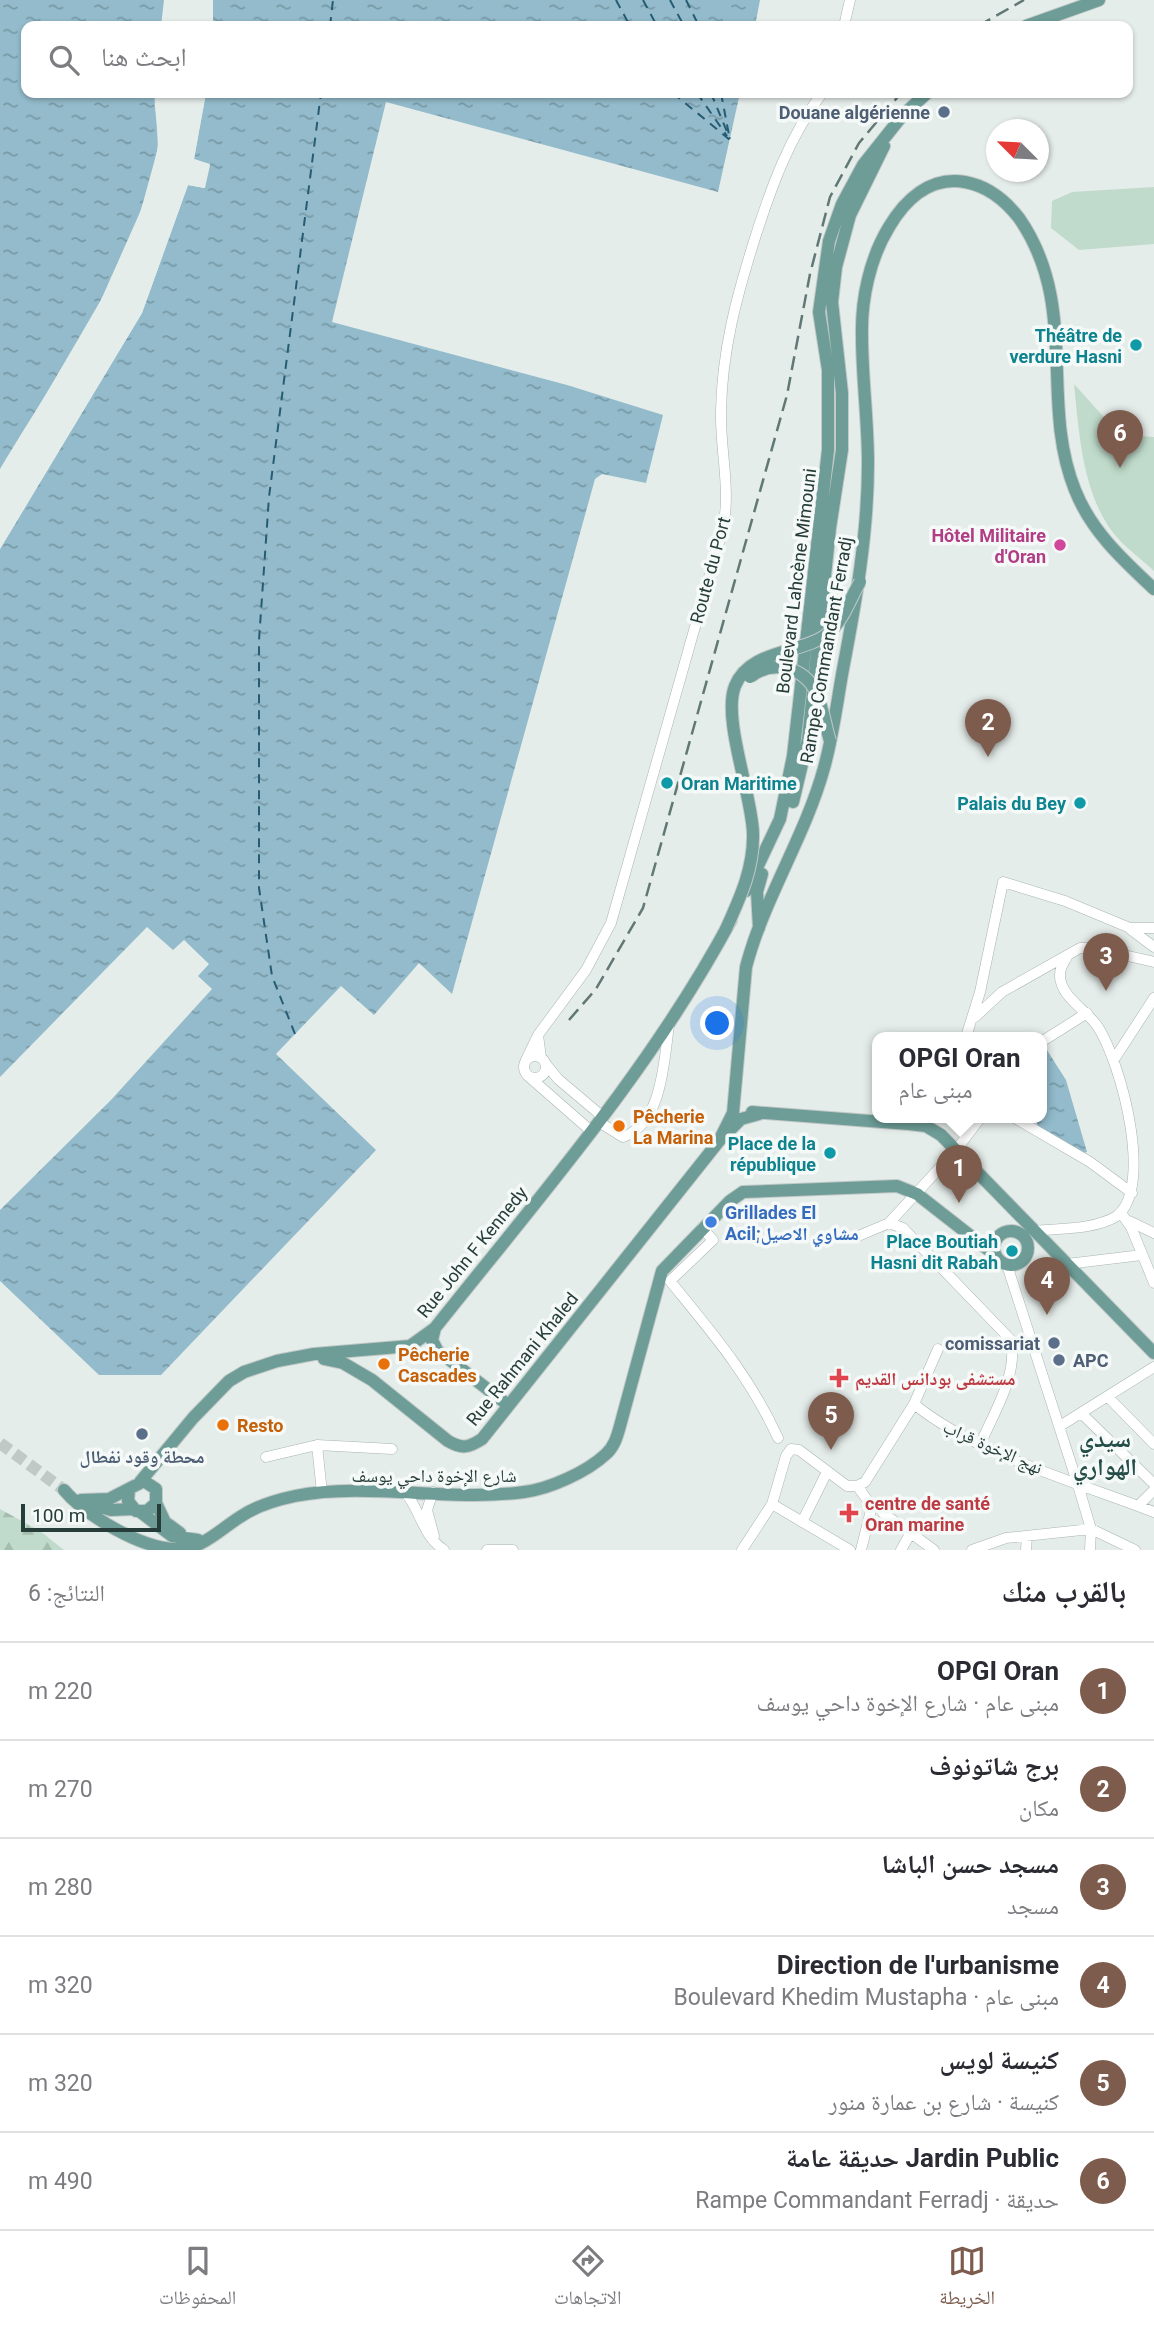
<!DOCTYPE html>
<html lang="ar">
<meta charset="utf-8">
<style>
body{margin:0;font-family:Roboto,"Noto Naskh Arabic",sans-serif;background:#f2f2f3;color:#2b2b33;direction:rtl}
.compass{position:absolute;left:986px;top:119px;width:63px;height:63px;border-radius:50%;background:#fff;box-shadow:0 2px 5px #0004;rotate:294deg}
.scale{position:absolute;left:21px;bottom:18px;width:140px;box-sizing:border-box;padding-left:7px;border:4px solid #263d39;border-top:0;font-size:19px;line-height:24px;white-space:nowrap;color:#263d39;-webkit-text-stroke:5px #f5f9f8;paint-order:stroke}
.you{position:absolute;left:718px;top:1024px;width:24px;height:24px;margin:-18px;border:5px solid #fff;border-radius:50%;background:#1a73e8;box-shadow:0 0 0 10px #1a73e833}
.badge{display:grid;place-items:center;width:46px;height:46px;border-radius:50%;background:#7e5c4d;color:#fff;font-size:23px;font-weight:700}
.pin{position:absolute;translate:-50% -58px;filter:drop-shadow(0 2px 4px #0008)}
.pin::after{content:'';position:absolute;top:37px;width:24px;height:21px;background:inherit;clip-path:polygon(0 0,100% 0,50% 100%)}
.popup{position:absolute;left:872px;top:1032px;width:175px;height:91px;box-sizing:border-box;display:grid;place-content:center;border-radius:14px;background:#fff;filter:drop-shadow(0 2px 5px #0005);font-size:23px;white-space:nowrap;color:#7c7c81}
.popup b{font-size:26px;color:#2b2b33}
.popup::after{content:'';position:absolute;left:50%;top:100%;margin-left:-14px;border:14px solid transparent;border-top-color:#fff}
.list{margin:0;padding:0;list-style:none}
h2{display:flex;justify-content:space-between;align-items:center;height:91px;margin:0;padding:0 28px;font-size:30px}
h2 small{font-size:23px;font-weight:400;color:#7c7c81}
.list li{display:grid;grid-template-columns:46px 1fr auto;gap:21px;align-items:center;box-sizing:border-box;height:98px;padding:0 28px;border-top:2px solid #e1e1e2}
.list b{display:block;font-size:26px;white-space:nowrap}
.list p{margin:0;font-size:23px;white-space:nowrap;color:#7c7c81}
.list em{font-size:23px;font-style:normal;color:#7c7c81}
.icon{flex:none;width:38px;height:38px;fill:none;stroke:currentColor;stroke-width:2;stroke-linecap:round;stroke-linejoin:round}
.map{position:relative;flex:none;width:1154px;height:1550px;overflow:hidden;direction:ltr}
.search{position:absolute;background:#fff;box-shadow:0 2px 5px #0004;left:21px;right:21px;top:21px;height:77px;display:flex;align-items:center;gap:18px;box-sizing:border-box;padding:0 24px;border-radius:14px;color:#7c7c81;font-size:26px}
.sheet{height:679px;background:#fff}
nav{display:flex;justify-content:space-around;align-items:center;box-sizing:border-box;height:98px;border-top:2px solid #e1e1e2;background:#fff;font-size:19px;color:#7c7c81}
nav a{display:grid;justify-items:center;gap:4px}
nav .on{color:#7e5c4d}
.map>svg:first-child{display:block}
.forest{fill:url(#forest-firs)}
.garden{fill:#c0dbcb}
.water{fill:url(#water-ripples)}
.pier{fill:#e5edea}
.lines{fill:none;stroke-linecap:round;stroke-linejoin:round}
.ferry{stroke:#265c73;stroke-width:2;stroke-dasharray:9 7;stroke-linecap:butt}
.major-tunnel{stroke:#bfcac7;stroke-width:12;stroke-dasharray:12 6;stroke-linecap:butt}
.minor-casing{stroke:#a8b5b1;stroke-width:11}
.major-casing{stroke:#c2c9c8;stroke-width:14}
.minor{stroke:#fff;stroke-width:10}
.major{stroke:#6e9d97;stroke-width:12}
.rail{stroke:#617875;stroke-width:2.5;stroke-dasharray:14 7;stroke-linecap:butt}
.major-bridge-casing{stroke:#c2c9c8;stroke-width:14;stroke-linecap:butt}
.major-bridge{stroke:#6e9d97;stroke-width:12}
.service-dot{fill:#5c6f8a;stroke:#f5f9f8;stroke-width:2.5}
.culture-dot{fill:#0f9aa8;stroke:#f5f9f8;stroke-width:2.5}
.hotel-dot{fill:#d1479c;stroke:#f5f9f8;stroke-width:2.5}
.food-dot{fill:#e8710a;stroke:#f5f9f8;stroke-width:2.5}
.shop-dot{fill:#3f7fe0;stroke:#f5f9f8;stroke-width:2.5}
.health-dot{fill:#e0444e;stroke:#f5f9f8;stroke-width:2.5}
.labels{text-anchor:middle;dominant-baseline:central;stroke-width:7;stroke-linejoin:round;paint-order:stroke}
.service-label{font-size:18px;font-weight:bold;fill:#4e5e75;stroke:#f5f9f8;text-anchor:end}
.culture-label{font-size:18px;font-weight:bold;fill:#0d838f;stroke:#f5f9f8;text-anchor:end}
.hotel-label{font-size:18px;font-weight:bold;fill:#b23c85;stroke:#f5f9f8;text-anchor:end}
.street-label{font-size:18px;fill:#263d39;stroke:#f5f9f8}
.food-label{font-size:18px;font-weight:bold;fill:#c56008;stroke:#f5f9f8;text-anchor:start}
.shop-label{font-size:18px;font-weight:bold;fill:#366cbe;stroke:#f5f9f8;text-anchor:start}
.health-label{font-size:18px;font-weight:bold;fill:#be3a42;stroke:#f5f9f8;text-anchor:start}
.district-label{font-size:24px;font-weight:bold;fill:#244d48;stroke:#f5f9f8}
</style>
<div class="map">
<svg width="1154" height="1550" viewBox="0 0 1154 1550">
<defs>
<pattern id="forest-firs" width="22" height="20" patternUnits="userSpaceOnUse" patternTransform="scale(1.75)"><rect width="22" height="20" fill="#c0dbcb"/><path d="M5 1l3.5 6h-7zM16 11l3.5 6h-7z" fill="#a5bdaf"/></pattern>
<pattern id="water-ripples" width="26" height="14" patternUnits="userSpaceOnUse" patternTransform="scale(1.75)"><rect width="26" height="14" fill="#93bbcb"/><path d="M2 4q2-2 4 0t4 0M15 11q2-2 4 0t4 0" fill="none" stroke="#7899a6"/></pattern>
</defs>
<rect width="100%" height="100%" fill="#e5edea"/>
<!-- forest -->
<path class="forest" d="M 0,1509 L 40,1531 L 64,1550 L 0,1550 Z"/>
<!-- garden -->
<path class="garden" d="M 1154,187 L 1154,244 L 1079,250 L 1051,228 L 1052,201 L 1072,192 Z
M 1074,384 L 1120,435 L 1154,437 L 1154,571 C 1140,558 1122,545 1111,530 C 1082,489 1079,432 1074,384 Z"/>
<!-- water -->
<path class="water" d="M 0,0 L 164,0 L 161,26 L 26,26 L 26,93 L 155,93 C 153,112 161,133 157,151 C 134,267 60,369 0,469 Z
M 213,0 L 760,0 L 755,26 L 213,26 Z
M 206,93 L 740,93 L 718,192 L 386,102 L 332,322 L 567,385 L 663,415 L 646,483 L 602,474 L 595,479 L 452,994 L 419,963 L 374,1015 L 341,986 L 276,1054 L 376,1150 L 161,1375 L 99,1375 L 0,1281 L 0,1210 L 111,1100 L 212,989 L 198,976 L 209,964 L 184,940 L 173,950 L 147,927 L 0,1077 L 0,549 L 142,313 L 188,185 L 205,188 L 210,165 L 194,159 Z
M 1045,1047 L 1066,1080 L 1087,1152 L 1081,1154 L 1039,1128 L 1034,1117 L 1041,1117 L 1041,1050 Z"/>
<!-- pier -->
<path class="pier" d="M 155,93 L 159,93 L 161,148 L 144,211 L 104,302 L 0,473 L 101,300 L 141,210 L 158,148 Z
M 203,93 L 206,93 L 194,159 L 210,164 L 204,188 L 188,185 L 142,313 L 0,549 L 0,542 L 139,311 L 185,183 L 202,184 L 206,167 L 191,159 Z"/>
<g class="lines">
<!-- ferry -->
<path class="ferry" d="M 616,0 L 630,26
M 643,0 L 657,26
M 670,0 L 684,26
M 686,0 L 699,26
M 330,26 L 333,0
M 673,93 L 730,140
M 697,93 L 727,136
M 711,93 L 730,139
M 721,93 L 729,135
M 295,1034 L 272,976 L 259,888 L 259,640 L 269,497 L 321,93"/>
<!-- major-tunnel -->
<path class="major-tunnel" d="M 0,1443 L 64,1490"/>
<defs>
<path id="minor" d="M 844,26 L 850,0
M 1130,929 L 1154,947
M 975,1017 L 1002,992 L 1080,948 L 1093,948 L 1154,962
M 538,1035 L 586,970 L 611,923 L 723,528 C 731,489 720,450 721,411 C 722,350 737,295 755,238 C 772,185 789,138 822,93
M 966,1037 L 980,992 L 1003,882 L 1065,901 L 1130,928 L 1154,928
M 1041,1042 L 1087,1013
M524 1067a11 11 0 1 1 22 0a11 11 0 1 1-22 0Z
M 1115,1058 L 1154,998
M 526,1060 L 538,1035 L 541,1058
M 545,1063 L 558,1079 L 603,1117
M 527,1075 L 591,1131
M 1013,1117 L 1090,1162 L 1132,1193
M 599,1122 L 623,1137 C 663,1123 664,1059 669,1025
M 1121,1213 L 1131,1227 L 1154,1283
M 1129,1221 L 1154,1233
M 889,1223 L 957,1149 L 981,1117
M 702,1228 L 713,1240 L 670,1281 C 713,1334 749,1375 778,1438
M 1034,1231 C 1060,1228 1094,1230 1117,1216 C 1154,1186 1121,1063 1098,1027 C 1088,1012 1065,999 1061,982 C 1058,973 1062,964 1067,957
M 856,1237 L 889,1223 L 903,1228 L 1011,1340 C 1018,1376 994,1412 980,1445
M 1067,1264 L 1142,1255
M 1007,1265 L 1077,1482 L 1091,1529 L 1090,1550
M 1108,1397 L 1154,1444
M 914,1404 C 975,1454 1079,1483 1154,1512
M 1082,1414 L 1154,1484
M 1060,1426 L 1154,1367
M 317,1445 L 322,1493
M 266,1457 L 317,1445 L 392,1449
M 857,1486 L 872,1506 L 861,1550
M 405,1492 C 421,1511 422,1535 444,1550
M 433,1492 L 427,1510 L 434,1536
M 772,1504 L 850,1550
M 1138,1506 L 1154,1490
M 883,1513 L 934,1550
M 802,1522 L 827,1472
M 487,1550 L 513,1550
M 742,1550 L 772,1504 L 786,1456 L 791,1449 L 799,1450 L 847,1486 L 857,1486 L 865,1482 L 914,1404 L 938,1349
M 901,1550 L 910,1534
M 972,1550 L 1006,1538 L 1091,1529 L 1135,1550
M 1026,1550 L 1027,1536"/>
<path id="major" d="M 1026,26 L 1099,0
M 793,802 L 808,739 L 830,528 L 842,450 L 842,393 L 832,302 L 836,267 L 850,215 L 884,146
M 746,891 L 780,819 L 793,756 L 828,450 L 828,370 L 819,312 L 829,241 L 842,204 L 863,165 L 902,116 L 927,93
M 759,928 L 757,892 L 762,874
M 752,1112 L 909,1124 L 926,1126 L 941,1135 L 1154,1353
M 719,1141 L 733,1113 L 746,967 C 764,898 805,837 824,768 C 833,736 837,702 843,669 C 856,601 868,533 868,463 C 868,421 862,378 862,336 C 861,299 870,258 889,227 C 905,200 930,176 965,182 C 987,186 1005,200 1019,218 C 1080,306 1039,401 1075,490 C 1091,531 1123,560 1154,589
M994 1248a17 17 0 1 1 34 0a17 17 0 1 1-34 0Z
M 435,1328 L 432,1340 L 437,1350 L 508,1405
M 324,1359 L 343,1363 L 372,1380 L 448,1441 C 462,1449 468,1448 482,1439 L 719,1141 L 741,1119 L 759,1114
M 140,1482 L 193,1418 L 229,1381 L 244,1372 L 277,1361 L 314,1354 L 410,1346 L 435,1328 C 540,1196 652,1068 731,920
M 64,1490 C 86,1516 141,1548 175,1549 C 202,1550 219,1530 240,1517 C 256,1506 276,1500 295,1496 C 367,1482 452,1502 524,1492 C 549,1489 587,1472 606,1454 C 614,1447 617,1437 620,1426 L 662,1271 L 730,1201 L 743,1192 L 897,1186 L 917,1194 L 995,1255
M 81,1500 L 109,1499 L 144,1481 L 156,1489 L 156,1503 L 147,1511 L 136,1511 L 128,1501 L 129,1490
M 156,1503 L 165,1522 L 180,1533
M 92,1505 L 111,1510 L 134,1509
M 139,1511 L 172,1536 L 198,1540"/>
</defs>
<!-- minor casing -->
<use href="#minor" class="minor-casing"/>
<!-- major casing -->
<use href="#major" class="major-casing"/>
<!-- minor -->
<use href="#minor" class="minor"/>
<!-- major -->
<use href="#major" class="major"/>
<!-- rail -->
<path class="rail" d="M 978,26 L 1024,0
M 569,1020 L 596,989 L 643,908 L 787,395 L 810,274 L 830,197 L 859,143 L 901,93"/>
<defs>
<path id="major-bridge" d="M 750,677 C 772,660 803,666 816,692 C 823,707 825,725 830,741
M 726,929 C 740,898 754,868 753,833 C 752,795 722,718 735,686 C 750,648 803,655 830,632 C 843,620 851,597 860,582"/>
</defs>
<!-- major-bridge casing -->
<use href="#major-bridge" class="major-bridge-casing"/>
<!-- major-bridge -->
<use href="#major-bridge" class="major-bridge"/>
</g>
<!-- markers -->
<g class="service-dot">
<circle cx="944" cy="112" r="7"/>
<circle cx="1054" cy="1343" r="7"/>
<circle cx="1059" cy="1360" r="7"/>
<circle cx="142" cy="1434" r="7"/>
</g>
<g class="culture-dot">
<circle cx="1136" cy="345" r="7"/>
<circle cx="667" cy="783" r="7"/>
<circle cx="1080" cy="803" r="7"/>
<circle cx="830" cy="1153" r="7"/>
<circle cx="1012" cy="1251" r="7"/>
</g>
<circle class="hotel-dot" cx="1060" cy="545" r="7"/>
<g class="food-dot">
<circle cx="619" cy="1126" r="7"/>
<circle cx="384" cy="1364" r="7"/>
<circle cx="223" cy="1425" r="7"/>
</g>
<circle class="shop-dot" cx="711" cy="1222" r="7"/>
<g class="health-dot">
<path d="M835.5 1367.5h7v7h7v7h-7v7h-7v-7h-7v-7h7z"/>
<path d="M845.5 1502.5h7v7h7v7h-7v7h-7v-7h-7v-7h7z"/>
</g>
<g class="labels">
<!-- service labels -->
<g class="service-label">
<text x="930" y="112">Douane algérienne</text>
<text x="1040" y="1343">comissariat</text>
<text x="1073" y="1360" text-anchor="start">APC</text>
<text x="142" y="1456" text-anchor="middle">محطة وقود نفطال</text>
</g>
<!-- culture labels -->
<g class="culture-label">
<text x="1122" y="335">Théâtre de<tspan x="1122" dy="21">verdure Hasni</tspan></text>
<text x="681" y="783" text-anchor="start">Oran Maritime</text>
<text x="1066" y="803">Palais du Bey</text>
<text x="816" y="1143">Place de la<tspan x="816" dy="21">république</tspan></text>
<text x="998" y="1241">Place Boutiah<tspan x="998" dy="21">Hasni dit Rabah</tspan></text>
</g>
<!-- hotel labels -->
<g class="hotel-label">
<text x="1046" y="535">Hôtel Militaire<tspan x="1046" dy="21">d'Oran</tspan></text>
</g>
<!-- street labels -->
<g class="street-label">
<text transform="translate(710 570) rotate(-75)">Route du Port</text>
<text transform="translate(796 581) rotate(-83)">Boulevard Lahcène Mimouni</text>
<text transform="translate(826 650) rotate(-80)">Rampe Commandant Ferradj</text>
<text transform="translate(472 1252) rotate(-51)">Rue John F Kennedy</text>
<text transform="translate(522 1359) rotate(-51)">Rue Rahmani Khaled</text>
<text transform="translate(993 1447) rotate(24)">نهج الإخوة قراب</text>
<text x="434" y="1475">شارع الإخوة داحي يوسف</text>
</g>
<!-- food labels -->
<g class="food-label">
<text x="633" y="1116">Pêcherie<tspan x="633" dy="21">La Marina</tspan></text>
<text x="398" y="1354">Pêcherie<tspan x="398" dy="21">Cascades</tspan></text>
<text x="237" y="1425">Resto</text>
</g>
<!-- shop labels -->
<g class="shop-label">
<text x="725" y="1212">Grillades El<tspan x="725" dy="21">Acil;مشاوي الاصيل</tspan></text>
</g>
<!-- health labels -->
<g class="health-label">
<text x="855" y="1378">مستشفى بودانس القديم</text>
<text x="865" y="1503">centre de santé<tspan x="865" dy="21">Oran marine</tspan></text>
</g>
<!-- district labels -->
<g class="district-label">
<text x="1105" y="1439">سيدي<tspan x="1105" dy="28">الهواري</tspan></text>
</g>
</g>
</svg>
<svg class="compass" viewBox="-18 -18 36 36"><path d="M0-13l5 13h-10z" fill="#e53935"/><path d="M0 13l5-13h-10z" fill="#7c7c81"/></svg>
<div class="scale">100 m</div>
<div class="you"></div>
<div class="pin badge" style="left:959px;top:1203px">1</div>
<div class="popup"><b>OPGI Oran</b>مبنى عام</div>
<div class="pin badge" style="left:988px;top:757px">2</div>
<div class="pin badge" style="left:1106px;top:991px">3</div>
<div class="pin badge" style="left:1047px;top:1315px">4</div>
<div class="pin badge" style="left:831px;top:1450px">5</div>
<div class="pin badge" style="left:1120px;top:468px">6</div>
<div class="search"><svg class="icon" aria-label="search" viewBox="0 0 24 24"><circle cx="10" cy="10" r="6"/><path d="M15 15l6 6"/></svg>ابحث هنا</div>
</div>
<section class="sheet">
<h2>بالقرب منك<small>النتائج: 6</small></h2>
<ul class="list">
<li><span class="badge">1</span><div><b>OPGI Oran</b><p>مبنى عام · شارع الإخوة داحي يوسف</p></div><em>220 m</em></li>
<li><span class="badge">2</span><div><b>برج شاتونوف</b><p>مكان</p></div><em>270 m</em></li>
<li><span class="badge">3</span><div><b>مسجد حسن الباشا</b><p>مسجد</p></div><em>280 m</em></li>
<li><span class="badge">4</span><div><b>Direction de l'urbanisme</b><p>مبنى عام · Boulevard Khedim Mustapha</p></div><em>320 m</em></li>
<li><span class="badge">5</span><div><b>كنيسة لويس</b><p>كنيسة · شارع بن عمارة منور</p></div><em>320 m</em></li>
<li><span class="badge">6</span><div><b>Jardin Public حديقة عامة</b><p>حديقة · Rampe Commandant Ferradj</p></div><em>490 m</em></li>
</ul>
</section>
<nav>
<a class="on"><svg class="icon" aria-label="map" viewBox="0 0 24 24"><path d="M3 6l6-2 6 2 6-2v14l-6 2-6-2-6 2zM9 4v14M15 6v14"/></svg>الخريطة</a>
<a><svg class="icon" aria-label="directions" viewBox="0 0 24 24"><path d="M12 3l9 9-9 9-9-9zM9 14v-3h6M13 9l2 2-2 2"/></svg>الاتجاهات</a>
<a><svg class="icon" aria-label="saved" viewBox="0 0 24 24"><path d="M7 4h10v16l-5-4-5 4z"/></svg>المحفوظات</a>
</nav>
